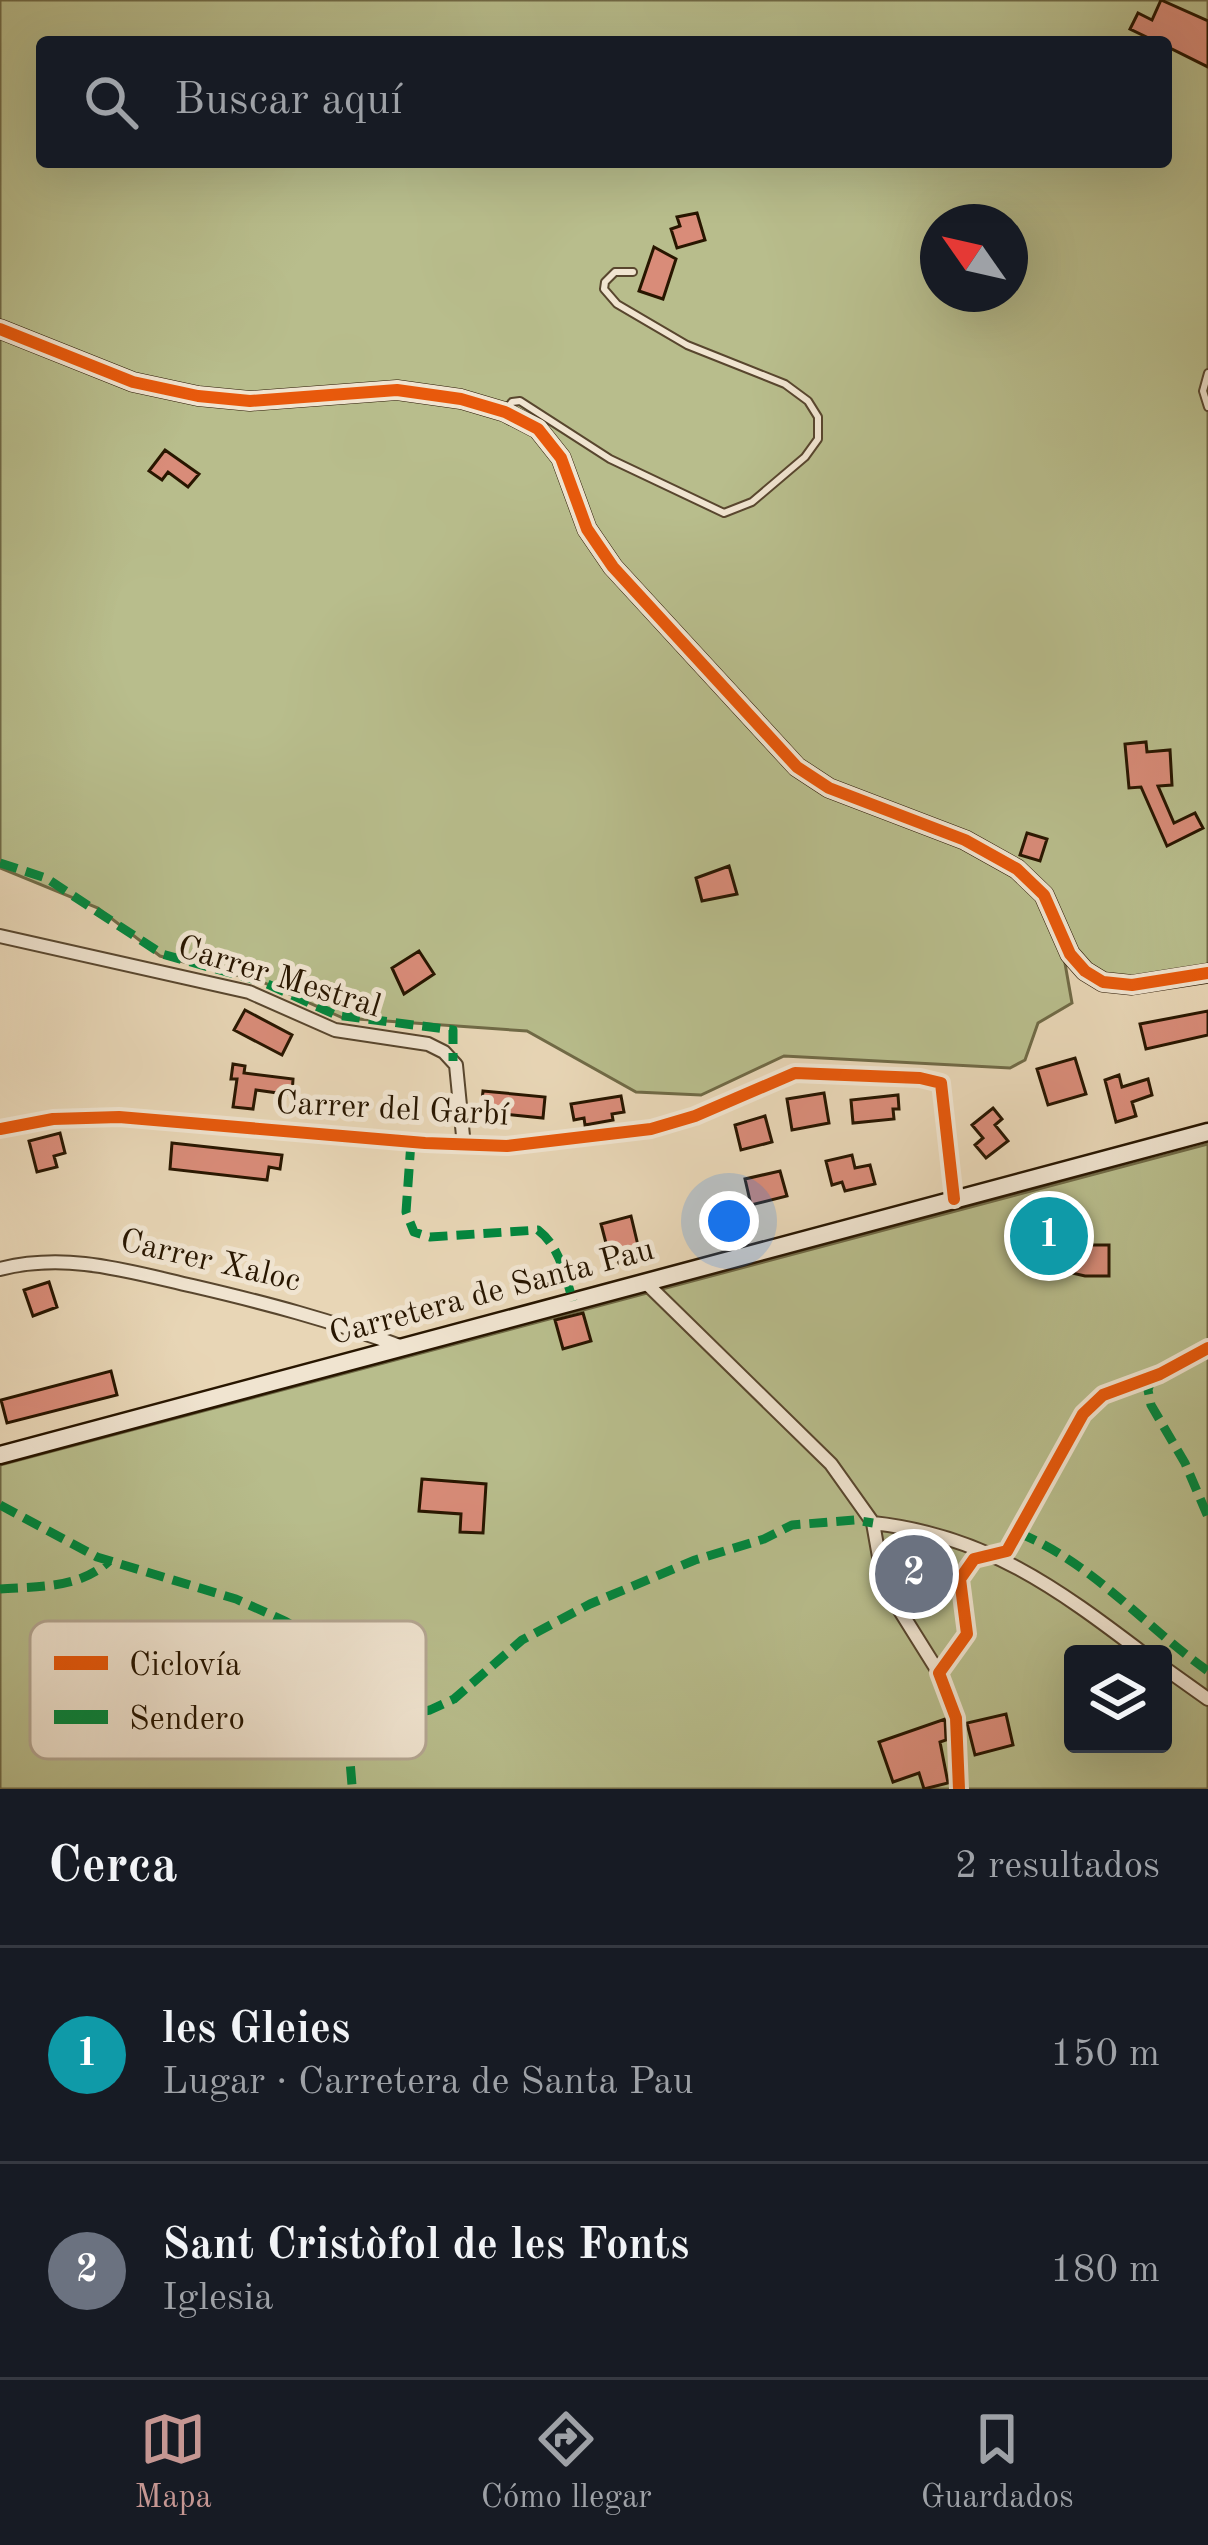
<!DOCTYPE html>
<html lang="es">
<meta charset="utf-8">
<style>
body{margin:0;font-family:"Old Standard TT",serif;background:#20242c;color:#f1f3f6}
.controls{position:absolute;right:36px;bottom:36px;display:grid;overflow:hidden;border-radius:12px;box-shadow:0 12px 48px #0002}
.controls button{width:108px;height:108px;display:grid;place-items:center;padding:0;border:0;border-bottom:3px solid #363941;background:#171b24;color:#f1f3f6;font:60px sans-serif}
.compass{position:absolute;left:920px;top:204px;width:108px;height:108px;border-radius:50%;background:#171b24;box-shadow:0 12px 48px #0002;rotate:304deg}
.you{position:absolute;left:729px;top:1221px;width:42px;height:42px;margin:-30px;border:9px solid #fff;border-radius:50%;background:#1a73e8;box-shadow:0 0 0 18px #1a73e833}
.badge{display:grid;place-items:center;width:78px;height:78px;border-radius:50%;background:#c59692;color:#fff;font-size:39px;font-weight:700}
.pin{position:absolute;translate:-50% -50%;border:6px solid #fff;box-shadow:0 3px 12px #0006}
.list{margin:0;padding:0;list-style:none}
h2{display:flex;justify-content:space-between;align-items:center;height:156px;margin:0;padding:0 48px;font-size:51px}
h2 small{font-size:39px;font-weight:400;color:#9ea1a6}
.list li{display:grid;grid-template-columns:78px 1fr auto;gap:36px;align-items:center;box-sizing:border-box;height:216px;padding:0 48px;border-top:3px solid #363941}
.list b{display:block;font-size:45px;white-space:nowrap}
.list p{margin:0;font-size:39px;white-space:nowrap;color:#9ea1a6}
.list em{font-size:39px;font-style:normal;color:#9ea1a6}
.icon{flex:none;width:66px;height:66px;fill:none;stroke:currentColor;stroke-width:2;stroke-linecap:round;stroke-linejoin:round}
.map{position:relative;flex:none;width:1208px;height:1789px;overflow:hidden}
.search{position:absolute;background:#171b24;box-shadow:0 12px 48px #0002;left:36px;right:36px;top:36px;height:132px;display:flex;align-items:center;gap:30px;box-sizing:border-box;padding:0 42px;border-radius:12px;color:#9ea1a6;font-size:45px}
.sheet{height:588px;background:#171b24}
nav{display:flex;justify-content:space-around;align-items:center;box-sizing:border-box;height:168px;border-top:3px solid #363941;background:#171b24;font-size:33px;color:#9ea1a6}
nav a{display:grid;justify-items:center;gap:6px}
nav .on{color:#c59692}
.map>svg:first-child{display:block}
.green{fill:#b8bd8c;stroke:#706a46;stroke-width:3;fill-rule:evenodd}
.building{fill:#d98c79;stroke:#281600;stroke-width:3}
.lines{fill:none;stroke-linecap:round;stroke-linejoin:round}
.lane-casing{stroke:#58462e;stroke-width:10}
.street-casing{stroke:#58462e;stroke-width:16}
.secondary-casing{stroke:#281600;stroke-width:21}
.lane{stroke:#f0e4d0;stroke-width:6}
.street{stroke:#f0e4d0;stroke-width:12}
.secondary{stroke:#f0e4d0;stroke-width:16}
.quiet{stroke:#00873e;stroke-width:9;stroke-dasharray:18 9;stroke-linecap:butt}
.cycleway-casing{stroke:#f0e4d0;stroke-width:20}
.cycleway{stroke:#e8590c;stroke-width:12}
.labels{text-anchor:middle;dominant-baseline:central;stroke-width:10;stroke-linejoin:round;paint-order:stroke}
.street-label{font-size:33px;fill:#281600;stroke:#f0e4d0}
.key{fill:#f0e4d0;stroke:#b4a692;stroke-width:3}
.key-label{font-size:33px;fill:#281600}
</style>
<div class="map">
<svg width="1208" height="1789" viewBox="0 0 1208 1789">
<rect width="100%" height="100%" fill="#e8d6b6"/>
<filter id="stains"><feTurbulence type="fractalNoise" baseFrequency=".00167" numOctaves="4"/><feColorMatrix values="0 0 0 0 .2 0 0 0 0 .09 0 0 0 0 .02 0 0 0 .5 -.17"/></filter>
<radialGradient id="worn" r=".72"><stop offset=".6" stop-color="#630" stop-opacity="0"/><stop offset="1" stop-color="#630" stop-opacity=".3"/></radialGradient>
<!-- green -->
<path class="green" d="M 0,0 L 1208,0 L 1208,981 L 1116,991 L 1063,952 L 1072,1003 L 1038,1023 L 1025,1060 L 1010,1068 L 784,1056 L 701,1095 L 636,1092 L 527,1031 L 343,1018 L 260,981 L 160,956 L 98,908 L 0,868 ZM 42,42 L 1166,42 L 1166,162 L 42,162 ZM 938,222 L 1010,222 L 1010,294 L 938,294 Z
M 1208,1144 L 1208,1789 L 0,1789 L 0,1465 ZM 1073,1654 L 1163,1654 L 1163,1744 L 1073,1744 Z"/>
<!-- building -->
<path class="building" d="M 1161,0 L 1208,21 L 1208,67 L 1166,46 L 1166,42 L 1157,42 L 1130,29 L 1138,13 L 1152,20 Z
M 697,213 L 705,240 L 677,248 L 671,229 L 680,226 L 677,217 Z
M 654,247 L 676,259 L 663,299 L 639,291 Z
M 165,450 L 199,474 L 188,487 L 168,472 L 162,480 L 149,471 Z
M 1146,742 L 1147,752 L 1170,750 L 1172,785 L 1158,786 L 1174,823 L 1195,813 L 1203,828 L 1167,846 L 1141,787 L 1129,788 L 1125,744 Z
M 1027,833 L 1047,839 L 1040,861 L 1020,855 Z
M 729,866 L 737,894 L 702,901 L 696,878 Z
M 419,951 L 434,974 L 404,994 L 392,968 Z
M 245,1010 L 292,1035 L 282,1055 L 234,1030 Z
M 1208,1011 L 1208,1035 L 1146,1049 L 1140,1024 Z
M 1075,1058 L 1086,1094 L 1048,1105 L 1037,1069 Z
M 233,1064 L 245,1066 L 244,1073 L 293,1079 L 292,1095 L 256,1090 L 253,1109 L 233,1107 L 237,1079 L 231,1079 Z
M 1119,1075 L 1122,1087 L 1148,1079 L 1152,1095 L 1132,1102 L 1136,1116 L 1116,1122 L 1105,1080 Z
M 483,1091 L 545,1097 L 543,1118 L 481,1112 Z
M 824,1093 L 829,1123 L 792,1130 L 787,1099 Z
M 898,1095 L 899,1109 L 893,1109 L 894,1119 L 853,1123 L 851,1100 Z
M 621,1096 L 624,1112 L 612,1114 L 613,1120 L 585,1125 L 584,1118 L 574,1120 L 571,1104 Z
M 993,1108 L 1002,1119 L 995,1125 L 1008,1141 L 986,1158 L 975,1145 L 983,1138 L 972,1125 Z
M 765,1116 L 772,1142 L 741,1150 L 735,1125 Z
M 60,1133 L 65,1153 L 54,1156 L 57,1167 L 37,1172 L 29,1141 Z
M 172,1143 L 282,1155 L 280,1169 L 269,1167 L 267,1180 L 170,1169 Z
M 852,1155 L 855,1168 L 870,1165 L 875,1184 L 845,1191 L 842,1182 L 832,1185 L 826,1161 Z
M 780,1171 L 787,1196 L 751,1205 L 745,1179 Z
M 631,1216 L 641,1258 L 619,1263 L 614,1245 L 607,1247 L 601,1224 Z
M 1026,1217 L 1076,1225 L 1073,1245 L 1109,1245 L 1109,1276 L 1085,1276 L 1042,1266 L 1044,1250 L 1021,1246 Z
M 49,1282 L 57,1307 L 33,1316 L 24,1290 Z
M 583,1313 L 591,1341 L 563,1349 L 555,1320 Z
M 111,1371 L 117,1395 L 7,1423 L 1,1400 Z
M 422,1479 L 486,1484 L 483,1533 L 460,1532 L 461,1514 L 419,1511 Z
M 903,1538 L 908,1539 L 914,1554 L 924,1549 L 931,1565 L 927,1567 L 938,1593 L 909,1606 L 896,1584 L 901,1581 L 888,1545 Z
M 1006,1714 L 1013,1745 L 975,1755 L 967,1723 Z
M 945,1719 L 946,1740 L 940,1742 L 948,1783 L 924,1789 L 919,1773 L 893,1782 L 879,1742 Z"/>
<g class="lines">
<defs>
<path id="lane" d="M 1208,373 L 1203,391 L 1208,407
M 507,409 L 512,402 L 520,401 L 610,459 L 724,513 L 752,502 L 805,457 L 818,439 L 818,417 L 808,401 L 785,384 L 687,345 L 617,304 L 604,289 L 605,282 L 615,272 L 633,272"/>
<path id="street" d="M 0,936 L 249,992 L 335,1030 L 428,1044 L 444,1052 L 456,1065 L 464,1146
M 0,1129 L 53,1119 L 119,1117 L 425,1143 L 507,1146 L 651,1129 L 695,1116 L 795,1073 L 920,1078 L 941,1083 L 954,1199
M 0,1269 C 67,1252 127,1271 193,1286 C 266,1303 330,1320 400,1346
M 645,1282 L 831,1464 L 873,1523 L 884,1585 L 939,1673 L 956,1718 L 959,1789
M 873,1523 C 985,1535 1057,1588 1144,1654
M 1163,1667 L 1208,1699"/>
<path id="secondary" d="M 0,329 L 133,382 L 198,396 L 250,401 L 397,390 L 461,399 L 505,412 L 538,429 L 561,458 L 587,529 L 613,567 L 797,767 L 829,788 L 965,840 L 1017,869 L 1044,895 L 1070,954 L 1085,971 L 1103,982 L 1132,985 L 1208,973
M 0,1455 L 1208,1132"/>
</defs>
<!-- lane casing -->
<use href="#lane" class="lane-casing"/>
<!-- street casing -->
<use href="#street" class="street-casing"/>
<!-- secondary casing -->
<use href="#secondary" class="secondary-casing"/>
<!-- lane -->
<use href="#lane" class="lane"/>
<!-- street -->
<use href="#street" class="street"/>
<!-- secondary -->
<use href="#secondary" class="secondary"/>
<!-- quiet -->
<path class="quiet" d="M 0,863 L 46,878 L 162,954 L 263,982 L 336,1015 L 453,1030 L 453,1061
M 411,1142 L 406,1212 L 414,1232 L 430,1237 L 538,1230 C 560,1247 565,1276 573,1301
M 1152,1377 L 1148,1390 L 1151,1405 L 1185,1463 L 1208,1517
M 0,1505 L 97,1557 L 236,1599 L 285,1621 L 319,1642 L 341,1664 L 352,1684 L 346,1713 L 352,1785
M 1019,1533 C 1094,1564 1143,1625 1208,1671
M 0,1589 C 38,1586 80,1589 109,1561
M 120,1713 L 215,1697 L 323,1705 L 349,1701
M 347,1724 L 357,1726 L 430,1710 L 454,1699 L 522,1640 L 590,1604 L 695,1560 L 764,1539 L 792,1525 L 855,1520 L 873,1523"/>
<defs>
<path id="cycleway" d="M 0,329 L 133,382 L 198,396 L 250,401 L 397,390 L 461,399 L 505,412 L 538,429 L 561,458 L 587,529 L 613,567 L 797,767 L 829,788 L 965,840 L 1017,869 L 1044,895 L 1070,954 L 1085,971 L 1103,982 L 1132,985 L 1208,973
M 0,1129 L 53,1119 L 119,1117 L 425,1143 L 507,1146 L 651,1129 L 695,1116 L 795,1073 L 920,1078 L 941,1083 L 954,1199
M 959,1789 L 956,1718 L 939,1673 L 967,1634 L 960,1579 L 974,1559 L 1007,1551 L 1083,1414 L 1103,1395 L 1160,1374 L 1208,1348"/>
</defs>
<!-- cycleway casing -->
<use href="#cycleway" class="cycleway-casing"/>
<!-- cycleway -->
<use href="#cycleway" class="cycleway"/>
</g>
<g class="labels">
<!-- street labels -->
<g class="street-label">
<text transform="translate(279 978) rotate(17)">Carrer Mestral</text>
<text transform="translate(392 1110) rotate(3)">Carrer del Garbí</text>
<text transform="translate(210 1262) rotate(13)">Carrer Xaloc</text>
<text transform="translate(492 1293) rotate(-15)">Carretera de Santa Pau</text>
</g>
</g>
<!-- legend -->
<rect x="30" y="1621" width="396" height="138" rx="18" class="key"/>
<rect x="54" y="1656" width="54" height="14" fill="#e8590c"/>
<rect x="54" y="1710" width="54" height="14" fill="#00873e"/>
<g class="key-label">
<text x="129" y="1675">Ciclovía</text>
<text x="129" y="1729">Sendero</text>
</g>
<rect width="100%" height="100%" filter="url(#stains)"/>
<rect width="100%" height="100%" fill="url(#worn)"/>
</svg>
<div class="controls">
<button><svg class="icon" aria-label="layers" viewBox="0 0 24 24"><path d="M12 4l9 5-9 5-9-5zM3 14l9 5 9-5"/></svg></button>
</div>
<svg class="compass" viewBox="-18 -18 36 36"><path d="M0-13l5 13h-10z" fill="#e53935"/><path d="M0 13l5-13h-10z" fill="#9ea1a6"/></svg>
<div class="you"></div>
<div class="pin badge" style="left:1049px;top:1236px;background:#0f9aa8">1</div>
<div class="pin badge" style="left:914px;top:1574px;background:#6b7280">2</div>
<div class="search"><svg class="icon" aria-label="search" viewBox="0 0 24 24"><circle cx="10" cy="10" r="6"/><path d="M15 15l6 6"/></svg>Buscar aquí</div>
</div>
<section class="sheet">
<h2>Cerca<small>2 resultados</small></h2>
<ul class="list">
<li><span class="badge" style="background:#0f9aa8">1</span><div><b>les Gleies</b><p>Lugar · Carretera de Santa Pau</p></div><em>150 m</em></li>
<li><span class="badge" style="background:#6b7280">2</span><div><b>Sant Cristòfol de les Fonts</b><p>Iglesia</p></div><em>180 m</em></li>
</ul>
</section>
<nav>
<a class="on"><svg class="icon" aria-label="map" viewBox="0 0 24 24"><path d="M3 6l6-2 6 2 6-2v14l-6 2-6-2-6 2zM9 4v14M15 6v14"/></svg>Mapa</a>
<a><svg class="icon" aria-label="directions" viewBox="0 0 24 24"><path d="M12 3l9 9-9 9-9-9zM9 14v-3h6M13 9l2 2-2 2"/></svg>Cómo llegar</a>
<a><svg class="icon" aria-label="saved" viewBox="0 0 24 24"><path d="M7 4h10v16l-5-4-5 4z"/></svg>Guardados</a>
</nav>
